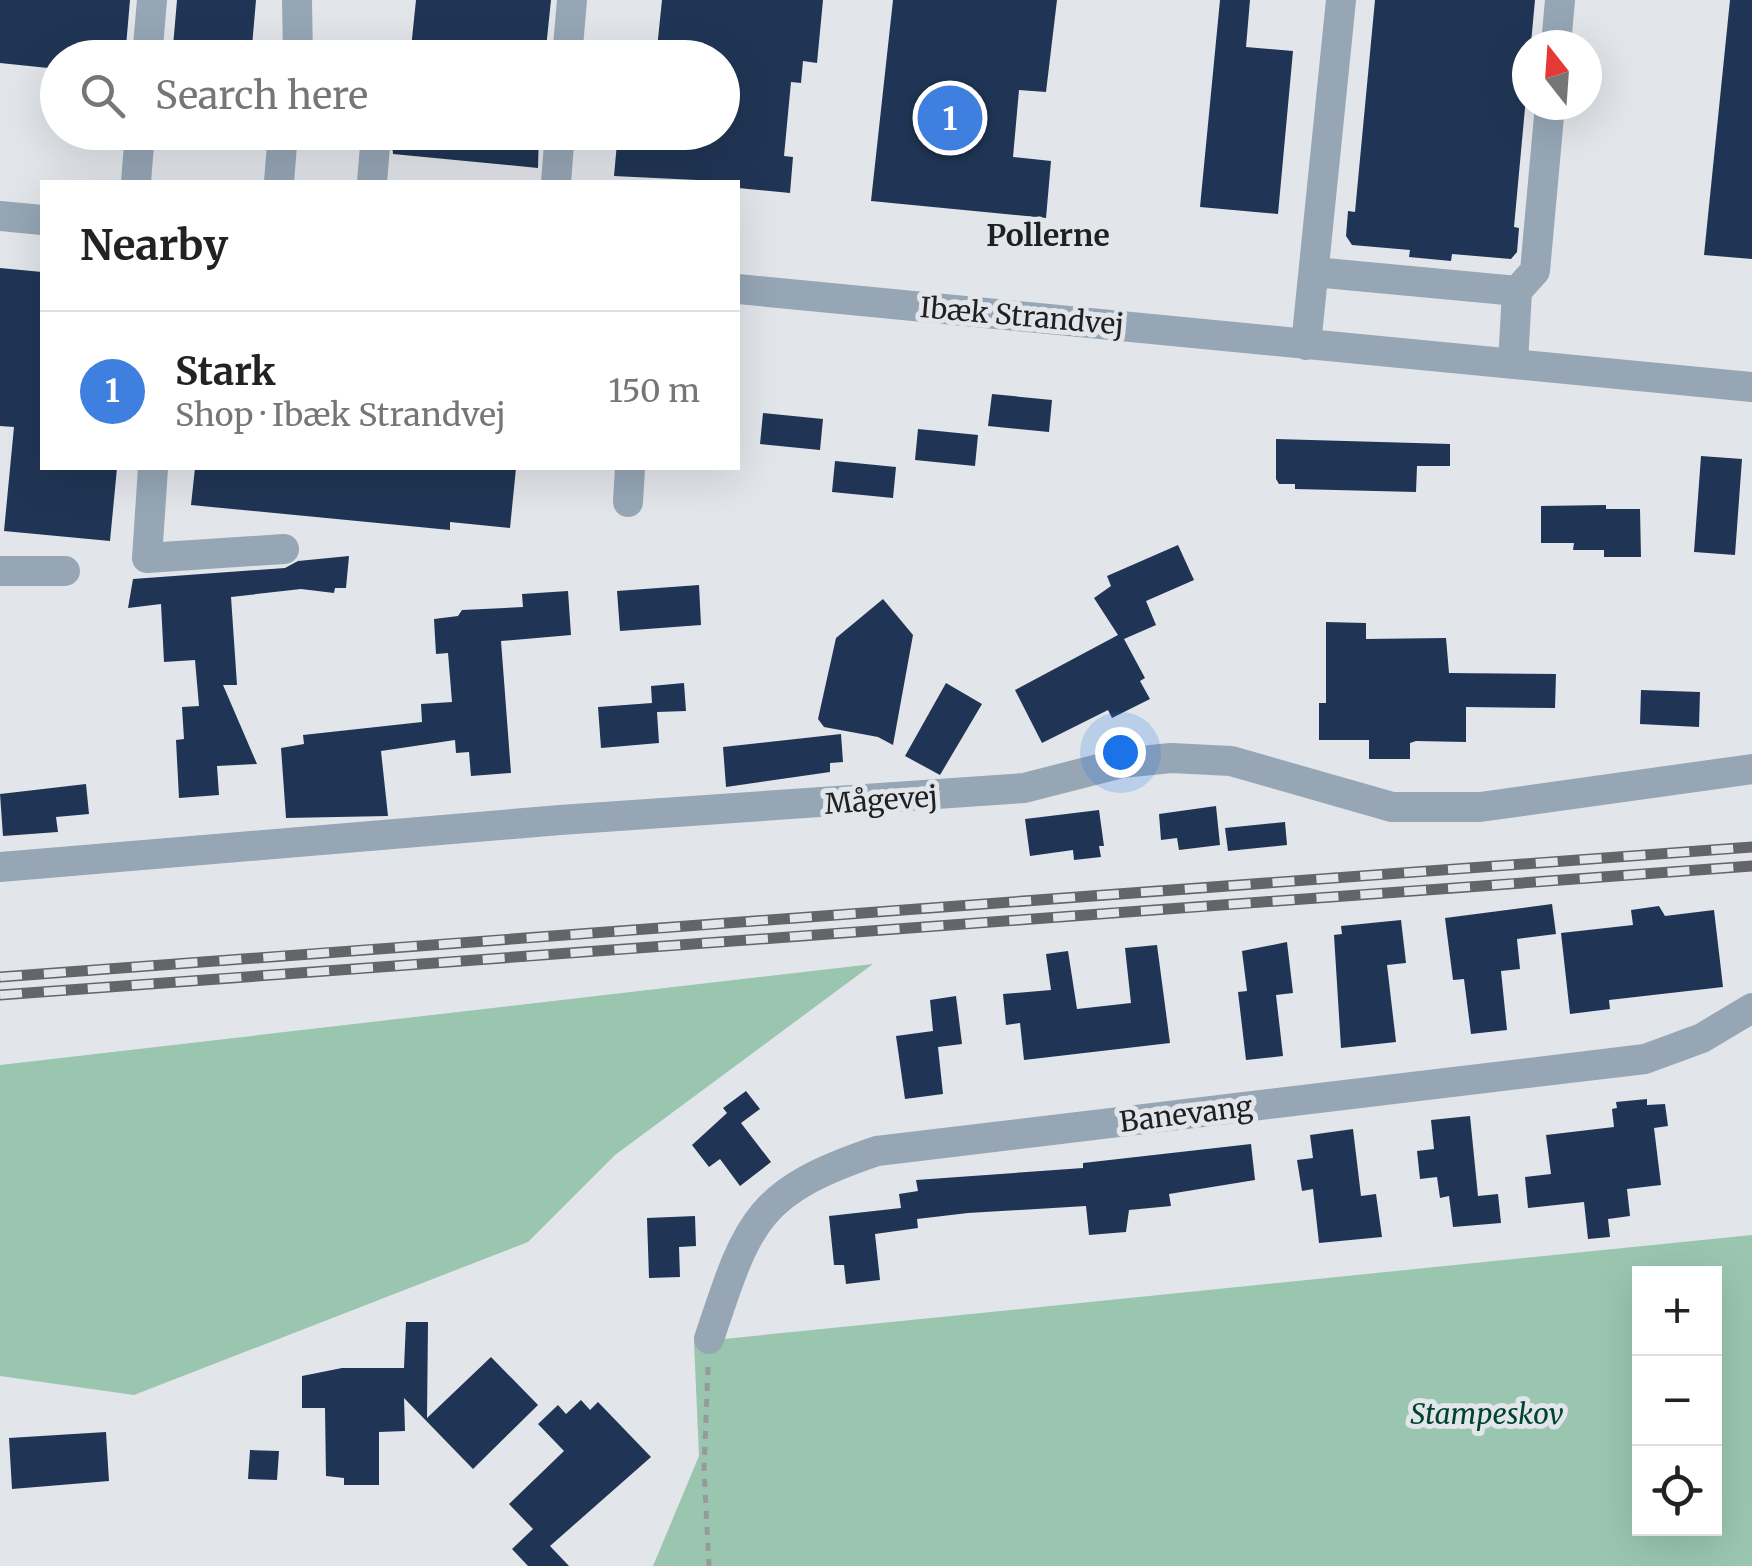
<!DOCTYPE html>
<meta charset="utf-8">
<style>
body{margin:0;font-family:Merriweather,serif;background:#f6f6f6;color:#222}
.controls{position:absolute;right:30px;bottom:30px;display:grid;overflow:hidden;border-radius:0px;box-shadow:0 10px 40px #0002}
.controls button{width:90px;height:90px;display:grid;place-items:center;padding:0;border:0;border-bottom:2px solid #e0e0e0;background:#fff;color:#222;font:50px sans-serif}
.compass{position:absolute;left:1512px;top:30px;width:90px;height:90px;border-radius:50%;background:#fff;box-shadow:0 10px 40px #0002;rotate:343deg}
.you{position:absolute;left:1120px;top:752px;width:35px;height:35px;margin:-25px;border:8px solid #fff;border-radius:50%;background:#1a73e8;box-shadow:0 0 0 15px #1a73e833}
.badge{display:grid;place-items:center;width:65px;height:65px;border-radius:50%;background:#0f766e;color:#fff;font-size:32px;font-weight:700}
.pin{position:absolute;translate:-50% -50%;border:5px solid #fff;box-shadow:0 2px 10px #0006}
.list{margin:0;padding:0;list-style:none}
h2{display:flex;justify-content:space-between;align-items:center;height:130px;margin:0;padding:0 40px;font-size:42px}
h2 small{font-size:32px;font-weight:400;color:#767676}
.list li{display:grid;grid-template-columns:65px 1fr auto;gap:30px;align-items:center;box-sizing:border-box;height:160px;padding:0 40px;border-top:2px solid #e0e0e0}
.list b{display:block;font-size:38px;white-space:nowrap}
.list p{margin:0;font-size:32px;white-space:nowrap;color:#767676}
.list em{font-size:32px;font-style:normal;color:#767676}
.icon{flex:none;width:55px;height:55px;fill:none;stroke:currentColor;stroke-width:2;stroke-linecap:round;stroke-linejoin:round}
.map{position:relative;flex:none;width:1752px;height:1566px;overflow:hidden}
.search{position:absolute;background:#fff;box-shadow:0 10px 40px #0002;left:40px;top:40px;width:700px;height:110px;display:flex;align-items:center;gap:25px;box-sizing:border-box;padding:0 35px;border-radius:55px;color:#767676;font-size:38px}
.panel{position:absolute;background:#fff;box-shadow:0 10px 40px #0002;left:40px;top:180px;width:700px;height:290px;border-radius:0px}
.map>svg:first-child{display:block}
.green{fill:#9ac6af;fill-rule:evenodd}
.building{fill:#203555}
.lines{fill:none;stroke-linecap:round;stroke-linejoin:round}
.path{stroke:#979a9d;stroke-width:5;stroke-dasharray:8 8;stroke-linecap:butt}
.minor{stroke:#96a6b5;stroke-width:30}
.rail-casing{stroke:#646568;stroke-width:11}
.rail{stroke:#e2e5ea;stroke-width:8;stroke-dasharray:22;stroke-linecap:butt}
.labels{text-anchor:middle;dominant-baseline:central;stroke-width:10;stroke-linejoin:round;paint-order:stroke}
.street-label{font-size:28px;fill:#1f2021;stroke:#e2e5ea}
.park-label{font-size:28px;font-style:italic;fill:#00442c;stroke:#e2e5ea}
.neighbourhood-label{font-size:30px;font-weight:bold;fill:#1f2021;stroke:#e2e5ea}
</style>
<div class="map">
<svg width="1752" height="1566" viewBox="0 0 1752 1566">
<rect width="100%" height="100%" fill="#e2e5ea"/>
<!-- green -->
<path class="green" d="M 873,964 L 615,1155 L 528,1242 L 134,1395 L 0,1376 L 0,1065 Z
M 1752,1235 L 1752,1566 L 653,1566 L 699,1456 L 694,1342 ZM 1640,1274 L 1714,1274 L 1714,1528 L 1640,1528 Z"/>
<!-- building -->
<path class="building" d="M 0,0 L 130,0 L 125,58 L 58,58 L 58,69 L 0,63 Z
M 177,0 L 256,0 L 251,58 L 172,58 Z
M 416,0 L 551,0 L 545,58 L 410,58 Z
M 662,0 L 823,0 L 817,63 L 803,61 L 801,83 L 791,82 L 784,156 L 793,157 L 790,193 L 738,188 L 738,182 L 614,176 L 618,132 L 722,132 L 722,58 L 656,58 Z
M 893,0 L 1057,0 L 1046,92 L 1019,90 L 1013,157 L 1051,161 L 1046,218 L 871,201 Z
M 1220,0 L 1250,0 L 1246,47 L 1293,51 L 1278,214 L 1200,207 Z
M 1375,0 L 1535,0 L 1514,227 L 1519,228 L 1517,252 L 1511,259 L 1452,254 L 1451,261 L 1409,257 L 1410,250 L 1352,245 L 1346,236 L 1348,211 L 1355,212 Z
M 1730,0 L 1752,0 L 1752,259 L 1704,255 Z
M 391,132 L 539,132 L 538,168 L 393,154 Z
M 0,268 L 42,272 L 42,468 L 117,468 L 110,541 L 4,531 L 14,427 L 0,426 Z
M 992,394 L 1052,400 L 1049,432 L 988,426 Z
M 763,413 L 823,419 L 820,450 L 760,444 Z
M 918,429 L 978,435 L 975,466 L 915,460 Z
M 1276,439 L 1450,444 L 1450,466 L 1417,466 L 1416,492 L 1295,489 L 1295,484 L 1279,484 L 1276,479 Z
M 1701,456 L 1742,459 L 1735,555 L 1694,552 Z
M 835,461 L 896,467 L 893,498 L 832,492 Z
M 195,468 L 516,468 L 510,528 L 450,522 L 450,530 L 191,505 Z
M 1606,505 L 1606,509 L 1640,509 L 1641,557 L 1604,557 L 1604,550 L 1573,550 L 1574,543 L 1541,543 L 1541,506 Z
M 1178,545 L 1194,580 L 1146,601 L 1156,625 L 1124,639 L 1145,678 L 1140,681 L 1150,699 L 1112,718 L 1108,710 L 1042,743 L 1015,690 L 1118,635 L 1094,598 L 1111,586 L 1107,576 Z
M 349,556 L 346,588 L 335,588 L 334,593 L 301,589 L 231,597 L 237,685 L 223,685 L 257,764 L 217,766 L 219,795 L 179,798 L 176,740 L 184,739 L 182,707 L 199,706 L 195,660 L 164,662 L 161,604 L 128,608 L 133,579 L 285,568 L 298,561 Z
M 699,585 L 701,625 L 620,631 L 617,591 Z
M 568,591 L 571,635 L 501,641 L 511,773 L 471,776 L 469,752 L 456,753 L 455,740 L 381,751 L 388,816 L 286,818 L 281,748 L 304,744 L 303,735 L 422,722 L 421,704 L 452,702 L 448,653 L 436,654 L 434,619 L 458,616 L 462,610 L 523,607 L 522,594 Z
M 883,599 L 913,635 L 893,745 L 878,737 L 824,727 L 818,719 L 836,638 Z
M 1326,622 L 1366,623 L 1366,639 L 1446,638 L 1449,673 L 1556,674 L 1555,708 L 1466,707 L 1466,742 L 1416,741 L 1410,743 L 1410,759 L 1369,759 L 1369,740 L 1319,740 L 1319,703 L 1326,703 Z
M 684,683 L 686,711 L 657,712 L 659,743 L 601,748 L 598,707 L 652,703 L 651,686 Z
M 946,683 L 982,704 L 940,775 L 905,756 Z
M 1641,690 L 1700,692 L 1699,727 L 1640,724 Z
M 841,734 L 843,762 L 830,763 L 830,772 L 726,787 L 723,747 Z
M 86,784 L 89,814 L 56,817 L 58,832 L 3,836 L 0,794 Z
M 1216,806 L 1220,845 L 1179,850 L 1177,838 L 1161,840 L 1159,814 Z
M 1099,810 L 1104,846 L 1099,846 L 1101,857 L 1074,860 L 1073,850 L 1030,856 L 1025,819 Z
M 1285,822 L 1287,845 L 1228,851 L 1225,828 Z
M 1552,904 L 1556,934 L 1517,939 L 1520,969 L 1501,971 L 1507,1030 L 1471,1034 L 1464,979 L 1453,980 L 1445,918 Z
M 1659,906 L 1665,916 L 1714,910 L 1723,987 L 1609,1000 L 1610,1009 L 1570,1014 L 1561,933 L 1633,925 L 1631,910 Z
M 1401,920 L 1406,963 L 1387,965 L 1396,1042 L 1341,1048 L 1334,935 L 1342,934 L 1341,926 Z
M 1287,942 L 1293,993 L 1276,995 L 1283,1056 L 1246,1060 L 1238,992 L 1247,991 L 1242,951 Z
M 1157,945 L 1170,1043 L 1024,1060 L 1020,1023 L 1006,1025 L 1003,994 L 1051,990 L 1046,954 L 1068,951 L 1077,1009 L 1131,1003 L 1125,948 Z
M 956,996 L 962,1044 L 938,1047 L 943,1094 L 905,1099 L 896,1036 L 933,1031 L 930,1000 Z
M 746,1091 L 760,1109 L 741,1123 L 771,1162 L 740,1186 L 720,1159 L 709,1167 L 692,1145 L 727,1113 L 723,1108 Z
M 1647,1099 L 1647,1105 L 1665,1104 L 1668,1126 L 1654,1128 L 1661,1185 L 1627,1189 L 1630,1216 L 1608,1219 L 1610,1237 L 1588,1239 L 1584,1202 L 1528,1208 L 1525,1177 L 1551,1174 L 1546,1135 L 1614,1127 L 1612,1109 L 1617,1108 L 1616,1102 Z
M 1470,1116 L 1478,1196 L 1498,1194 L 1501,1223 L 1453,1227 L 1449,1196 L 1440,1198 L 1437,1177 L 1420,1179 L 1417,1151 L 1434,1149 L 1431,1120 Z
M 1353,1129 L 1361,1196 L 1376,1194 L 1382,1237 L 1319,1243 L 1313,1189 L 1302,1191 L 1297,1160 L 1313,1158 L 1310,1135 Z
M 1251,1144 L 1255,1180 L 1169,1194 L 1171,1206 L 1129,1210 L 1126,1232 L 1089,1235 L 1086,1206 L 968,1213 L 917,1219 L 918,1228 L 875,1234 L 880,1280 L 846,1284 L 844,1265 L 834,1265 L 829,1216 L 901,1208 L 899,1194 L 918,1191 L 916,1180 L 1083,1168 L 1083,1163 Z
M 695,1216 L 696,1246 L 679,1247 L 680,1277 L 649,1278 L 647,1218 Z
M 406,1322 L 428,1322 L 427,1418 L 491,1357 L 538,1405 L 473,1469 L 404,1398 L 405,1431 L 379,1432 L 379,1485 L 344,1485 L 344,1478 L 326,1476 L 325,1408 L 302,1408 L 302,1376 L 342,1368 L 404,1368 Z
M 581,1400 L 590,1410 L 598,1402 L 651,1457 L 550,1546 L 569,1566 L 528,1566 L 512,1549 L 533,1529 L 509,1504 L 564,1451 L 538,1424 L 558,1405 L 566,1414 Z
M 106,1432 L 109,1481 L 12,1489 L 9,1438 Z
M 250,1450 L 279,1451 L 277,1480 L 248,1479 Z"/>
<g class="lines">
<!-- path -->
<path class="path" d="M 708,1367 L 704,1469 L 709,1566"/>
<!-- minor -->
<path class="minor" d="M 297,0 L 298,58
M 1556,45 L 1560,0
M 147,58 L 152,0
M 567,58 L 572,0
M 136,182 L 140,132
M 279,182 L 283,132
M 372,182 L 375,146
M 556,182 L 560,132
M 0,216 L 42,220
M 1314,272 L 1517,291
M 738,289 L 1752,387
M 1306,345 L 1341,0
M 1513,363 L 1517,291 L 1535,271 L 1550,105
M 153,468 L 147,558 L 284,549
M 628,502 L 630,468
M 0,571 L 65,571
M 0,867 L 560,820 L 1024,788 L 1122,763 L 1171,758 L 1231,761 L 1392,807 L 1480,807 L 1752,769
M 709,1339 C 748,1222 755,1192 877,1151 L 1645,1059 L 1702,1038 L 1752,1008"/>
<defs>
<path id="rail" d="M 0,977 L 1752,847
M 0,995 L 1752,866"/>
</defs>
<!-- rail casing -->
<use href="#rail" class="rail-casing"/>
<!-- rail -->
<use href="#rail" class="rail"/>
</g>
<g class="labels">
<!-- street labels -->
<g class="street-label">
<text transform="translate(1022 316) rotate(5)">Ibæk Strandvej</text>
<text transform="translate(881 800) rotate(-4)">Mågevej</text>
<text transform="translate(1186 1114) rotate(-7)">Banevang</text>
</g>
<!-- park labels -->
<g class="park-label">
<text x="1487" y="1414">Stampeskov</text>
</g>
<!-- neighbourhood labels -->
<g class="neighbourhood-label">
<text x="1048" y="235">Pollerne</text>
</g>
</g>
</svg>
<div class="controls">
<button>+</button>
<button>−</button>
<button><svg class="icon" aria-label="locate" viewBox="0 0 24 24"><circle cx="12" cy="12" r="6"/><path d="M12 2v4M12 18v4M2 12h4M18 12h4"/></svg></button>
</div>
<svg class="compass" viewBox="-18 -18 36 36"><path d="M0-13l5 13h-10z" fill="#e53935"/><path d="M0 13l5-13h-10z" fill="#767676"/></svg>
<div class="you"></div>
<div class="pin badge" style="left:950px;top:118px;background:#3f7fe0">1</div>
<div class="search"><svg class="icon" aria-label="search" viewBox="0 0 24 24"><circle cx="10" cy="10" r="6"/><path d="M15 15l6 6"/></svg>Search here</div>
<section class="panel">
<h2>Nearby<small></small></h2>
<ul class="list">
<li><span class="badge" style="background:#3f7fe0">1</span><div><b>Stark</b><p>Shop · Ibæk Strandvej</p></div><em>150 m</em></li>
</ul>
</section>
</div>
